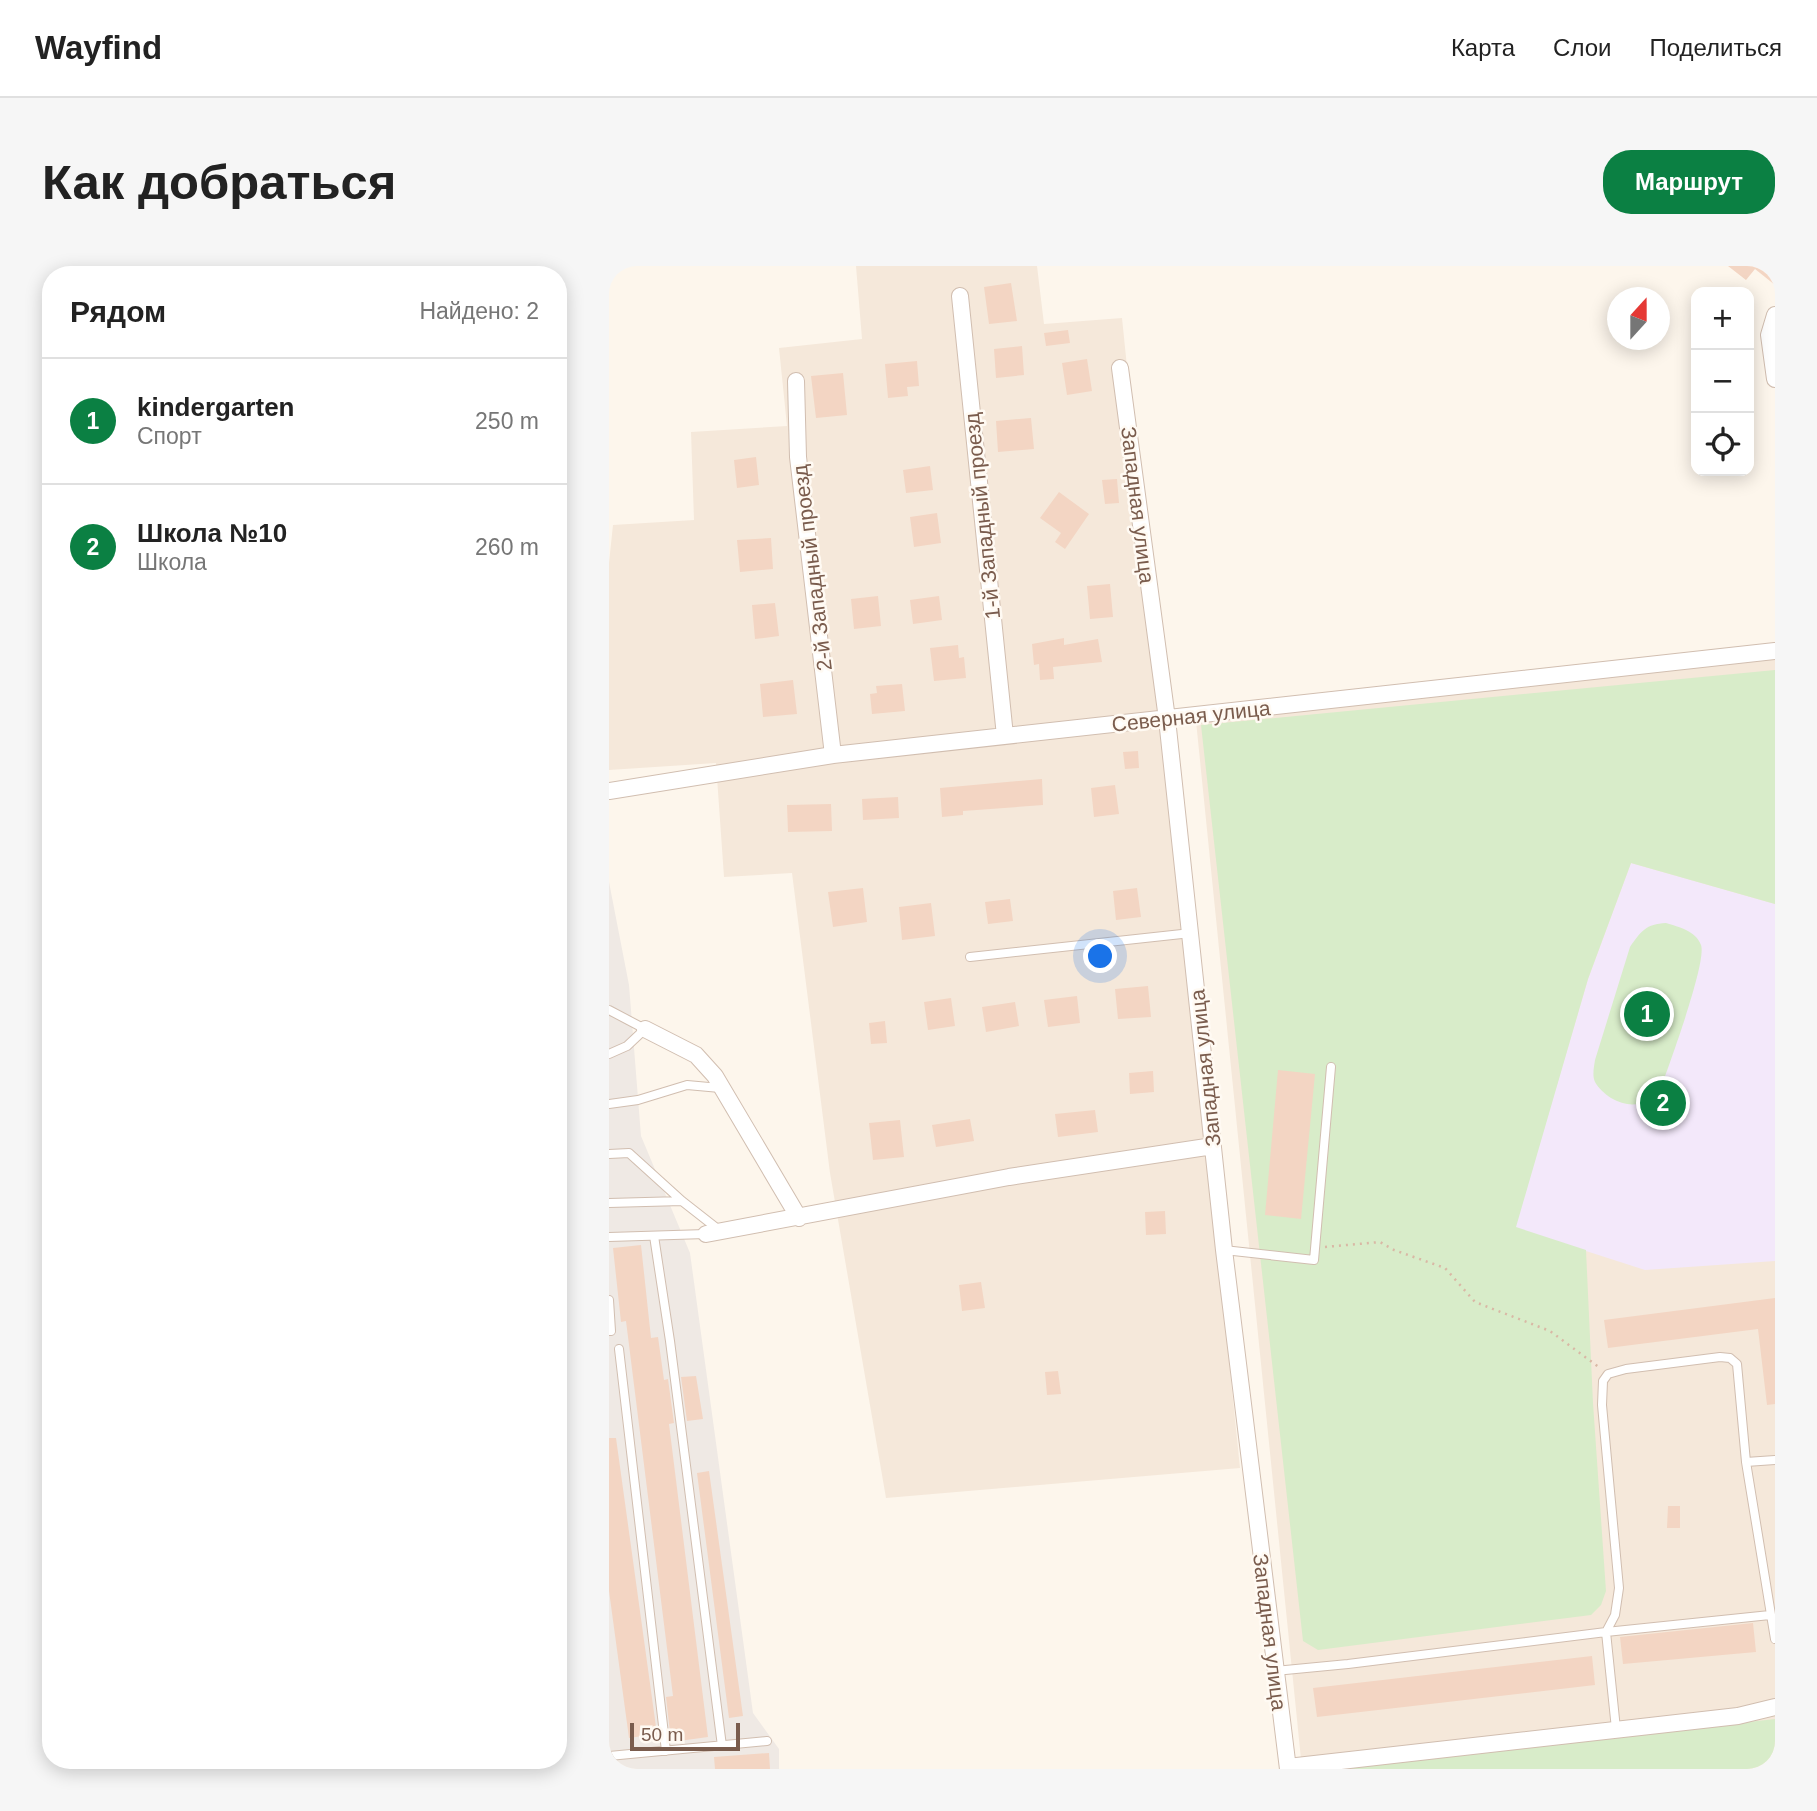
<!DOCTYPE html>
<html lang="ru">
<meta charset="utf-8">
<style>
body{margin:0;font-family:Helvetica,sans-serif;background:#f6f6f6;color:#222}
.controls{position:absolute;right:21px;top:21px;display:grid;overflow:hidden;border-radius:14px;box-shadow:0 4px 18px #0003}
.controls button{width:63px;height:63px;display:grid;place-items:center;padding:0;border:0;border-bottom:2px solid #e0e0e0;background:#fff;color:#222;font:35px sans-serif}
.compass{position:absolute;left:998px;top:21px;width:63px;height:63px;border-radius:50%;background:#fff;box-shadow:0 4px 18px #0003;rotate:21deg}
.scale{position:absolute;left:21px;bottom:18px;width:110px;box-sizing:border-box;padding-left:7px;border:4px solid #7a5c4d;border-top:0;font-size:19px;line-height:24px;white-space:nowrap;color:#7a5c4d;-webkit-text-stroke:5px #fffaf3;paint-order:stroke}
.you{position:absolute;left:492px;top:691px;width:24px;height:24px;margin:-18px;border:5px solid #fff;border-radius:50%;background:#1a73e8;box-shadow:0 0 0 10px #1a73e833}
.badge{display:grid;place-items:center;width:46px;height:46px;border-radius:50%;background:#0b8043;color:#fff;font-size:23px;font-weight:700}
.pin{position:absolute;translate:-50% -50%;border:4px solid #fff;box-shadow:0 2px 7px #0006}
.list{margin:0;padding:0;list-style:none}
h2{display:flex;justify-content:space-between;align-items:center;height:91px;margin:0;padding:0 28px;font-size:30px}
h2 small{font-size:23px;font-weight:400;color:#767676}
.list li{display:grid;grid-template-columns:46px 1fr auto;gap:21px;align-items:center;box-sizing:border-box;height:126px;padding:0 28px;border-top:2px solid #e0e0e0}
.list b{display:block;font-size:26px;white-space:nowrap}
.list p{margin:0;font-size:23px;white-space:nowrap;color:#767676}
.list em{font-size:23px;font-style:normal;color:#767676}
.icon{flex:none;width:38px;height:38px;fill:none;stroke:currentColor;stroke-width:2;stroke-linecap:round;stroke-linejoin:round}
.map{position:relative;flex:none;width:1166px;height:1503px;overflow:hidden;border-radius:28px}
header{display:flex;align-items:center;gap:42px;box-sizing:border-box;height:98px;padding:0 35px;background:#fff;border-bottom:2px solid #e0e0e0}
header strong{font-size:33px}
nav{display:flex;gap:38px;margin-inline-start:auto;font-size:24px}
.intro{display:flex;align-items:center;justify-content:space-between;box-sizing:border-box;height:168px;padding:0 42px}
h1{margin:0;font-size:49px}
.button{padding:18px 32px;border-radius:28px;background:#0b8043;color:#fff;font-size:24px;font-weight:700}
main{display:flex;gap:42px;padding:0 42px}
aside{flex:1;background:#fff;border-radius:28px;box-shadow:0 4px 18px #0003}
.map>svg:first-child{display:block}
.residential{fill:#f5e8da}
.industrial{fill:#efe9e4}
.education{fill:#f3e8fa}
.green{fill:#d8ecc9}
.building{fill:#f3d5c3}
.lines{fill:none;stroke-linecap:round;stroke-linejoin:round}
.lane-casing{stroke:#d1beb0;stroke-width:10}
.street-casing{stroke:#d1beb0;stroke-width:18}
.path{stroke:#d9b8a5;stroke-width:2.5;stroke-dasharray:2 5;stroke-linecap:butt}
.lane{stroke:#fff;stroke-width:8}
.street{stroke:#fff;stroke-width:16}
.labels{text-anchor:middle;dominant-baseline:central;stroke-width:5;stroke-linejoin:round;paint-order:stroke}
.street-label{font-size:21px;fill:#7a5c4d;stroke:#fffaf3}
</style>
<header>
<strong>Wayfind</strong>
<nav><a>Карта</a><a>Слои</a><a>Поделиться</a></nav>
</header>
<div class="intro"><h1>Как добраться</h1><a class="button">Маршрут</a></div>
<main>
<aside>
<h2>Рядом<small>Найдено: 2</small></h2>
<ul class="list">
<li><span class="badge">1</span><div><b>kindergarten</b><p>Спорт</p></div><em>250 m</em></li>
<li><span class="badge">2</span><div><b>Школа №10</b><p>Школа</p></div><em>260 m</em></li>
</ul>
</aside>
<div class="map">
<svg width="1166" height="1503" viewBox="0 0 1166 1503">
<rect width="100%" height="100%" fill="#fdf6ec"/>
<!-- residential -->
<path class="residential" d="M 247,0 L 428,0 L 435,58 L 513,52 L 631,1202 L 277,1232 L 221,907 L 183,607 L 115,611 L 107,497 L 0,504 L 0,297 L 4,259 L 85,254 L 82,166 L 178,160 L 170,82 L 253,73 Z
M 1166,393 L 1166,1503 L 693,1503 L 587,455 Z"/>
<!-- industrial -->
<path class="industrial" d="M 0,616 L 20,719 L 32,870 L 81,987 L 144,1447 L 170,1483 L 170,1503 L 0,1503 Z"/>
<!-- education -->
<path class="education" d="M 1022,597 L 1166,638 L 1166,995 L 1036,1004 L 906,962 L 979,713 Z"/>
<!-- green -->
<path class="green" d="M 1166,404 L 1166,638 L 1022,597 L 979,713 L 907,961 L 977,984 L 984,1137 L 997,1325 L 992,1339 L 982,1349 L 709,1384 L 694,1375 L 592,459 Z
M 1057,657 C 1070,661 1087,665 1092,679 C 1098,696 1061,796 1053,819 C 1042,839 1022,844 1002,832 C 995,827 990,823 986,816 C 983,810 985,801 986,794 L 1021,681 C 1032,665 1037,658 1057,657 Z
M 1166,1453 L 1166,1503 L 724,1503 Z"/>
<!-- building -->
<path class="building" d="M 1119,0 L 1166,0 L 1166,19 L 1146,3 L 1137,14 Z
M 402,17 L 408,55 L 380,58 L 375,21 Z
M 459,64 L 461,77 L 437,80 L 435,67 Z
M 413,80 L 415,109 L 387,112 L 385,83 Z
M 478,93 L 483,125 L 458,129 L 453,97 Z
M 308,95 L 310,120 L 298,121 L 299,130 L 279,132 L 276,98 Z
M 234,107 L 238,149 L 207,152 L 202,110 Z
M 422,152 L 425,183 L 389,186 L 387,155 Z
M 147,191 L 150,219 L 128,222 L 125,194 Z
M 321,200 L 324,224 L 297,227 L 294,204 Z
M 508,213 L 510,237 L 496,238 L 493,214 Z
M 450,226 L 480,248 L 456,283 L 446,276 L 452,267 L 431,252 Z
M 328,247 L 332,277 L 305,281 L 301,251 Z
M 162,272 L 164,303 L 131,306 L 128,274 Z
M 501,318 L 504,351 L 481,353 L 478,320 Z
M 269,330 L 272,360 L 245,363 L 242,333 Z
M 330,330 L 333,354 L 304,358 L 301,334 Z
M 166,337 L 170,370 L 146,373 L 143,339 Z
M 455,372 L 455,379 L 489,373 L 493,396 L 444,401 L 445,413 L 431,414 L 430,398 L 425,399 L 423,378 Z
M 349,379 L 350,392 L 355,391 L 357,412 L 325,415 L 321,382 Z
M 184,414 L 188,448 L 154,451 L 151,418 Z
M 293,418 L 296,445 L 263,448 L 261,428 L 268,427 L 267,420 Z
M 529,485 L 530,502 L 516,503 L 514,486 Z
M 433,513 L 434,539 L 354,545 L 354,549 L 333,551 L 331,522 Z
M 506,519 L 510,548 L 485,551 L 482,522 Z
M 289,531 L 290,552 L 254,554 L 253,533 Z
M 222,538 L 223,565 L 179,566 L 178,539 Z
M 254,622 L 258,656 L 224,661 L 219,626 Z
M 528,622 L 532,651 L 507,654 L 504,625 Z
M 401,633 L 404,655 L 379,658 L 376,636 Z
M 322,637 L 326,670 L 293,674 L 290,641 Z
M 539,720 L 542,751 L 509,753 L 506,723 Z
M 468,730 L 471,757 L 439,761 L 435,734 Z
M 342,732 L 346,760 L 319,764 L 315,736 Z
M 406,736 L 410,760 L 377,766 L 373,741 Z
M 276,755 L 278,777 L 262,778 L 260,757 Z
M 669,804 L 706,808 L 692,953 L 656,949 Z
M 544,805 L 545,826 L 521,828 L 520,807 Z
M 486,844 L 489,866 L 449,871 L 446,848 Z
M 361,853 L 365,875 L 327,881 L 323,859 Z
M 291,854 L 295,891 L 264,894 L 260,857 Z
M 556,945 L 557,968 L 537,969 L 536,946 Z
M 32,979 L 42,1072 L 49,1071 L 55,1114 L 59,1113 L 65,1157 L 60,1158 L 99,1471 L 70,1475 L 68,1465 L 61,1466 L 57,1431 L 64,1430 L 17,1055 L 12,1056 L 4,982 Z
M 372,1016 L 376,1042 L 353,1045 L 350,1019 Z
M 1166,1032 L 1166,1138 L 1158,1139 L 1149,1063 L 999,1082 L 995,1054 Z
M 449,1105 L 452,1128 L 438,1129 L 436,1106 Z
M 87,1110 L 94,1153 L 78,1155 L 72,1111 Z
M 0,1172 L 7,1172 L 48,1468 L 20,1472 L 0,1325 Z
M 100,1205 L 134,1450 L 120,1452 L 88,1207 Z
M 1059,1240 L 1071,1240 L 1071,1262 L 1058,1262 Z
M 1144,1357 L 1147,1386 L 1014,1398 L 1011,1371 Z
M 983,1390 L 986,1419 L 708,1451 L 704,1422 Z
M 160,1487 L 161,1503 L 106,1503 L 105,1491 Z"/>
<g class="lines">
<defs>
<path id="lane" d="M 361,691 L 582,667
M 0,744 L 36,763 L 18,780 L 0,788
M 0,838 L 29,834 L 78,819 L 111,822
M 0,888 L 20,887 L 73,935 L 110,964
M 0,937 L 73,935
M 45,970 L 61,1075 L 113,1480
M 0,971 L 97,968
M 615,984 L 705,994 L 722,801
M 0,1034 L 2,1065 L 0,1065
M 10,1083 L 57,1485
M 1137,1196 L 1166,1373
M 666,1405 L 739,1398 L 997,1366 L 1006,1349 L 1010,1322 L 993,1139 L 994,1115 L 999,1108 L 1017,1103 L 1111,1091 L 1121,1092 L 1128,1098 L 1137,1196 L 1166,1194
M 1007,1463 L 997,1366 L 1161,1349
M 0,1490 L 158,1475"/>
<path id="street" d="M 351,30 L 396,470
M 1166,49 L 1160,69 L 1166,113
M 511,102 L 558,453 L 615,984 L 679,1503
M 187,115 L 189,191 L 224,489
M 0,525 L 224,489 L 1166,385
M 36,763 L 87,789 L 106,810 L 190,952
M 97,968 L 400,911 L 604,880
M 679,1501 L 1129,1450 L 1166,1441"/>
</defs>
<!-- lane casing -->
<use href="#lane" class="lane-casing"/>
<!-- street casing -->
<use href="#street" class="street-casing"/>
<!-- path -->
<path class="path" d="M 716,981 L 771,976 L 785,984 L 836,1002 L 866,1036 L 941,1065 L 991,1102"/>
<!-- lane -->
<use href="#lane" class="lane"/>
<!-- street -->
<use href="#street" class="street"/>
</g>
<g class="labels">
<!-- street labels -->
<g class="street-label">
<text transform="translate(529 239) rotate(83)">Западная улица</text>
<text transform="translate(373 250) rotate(-96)">1-й Западный проезд</text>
<text transform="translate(203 302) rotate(-97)">2-й Западный проезд</text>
<text transform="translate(582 450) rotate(-6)">Северная улица</text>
<text transform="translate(596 802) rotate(-96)">Западная улица</text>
<text transform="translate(661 1366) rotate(83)">Западная улица</text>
</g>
</g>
</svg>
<div class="controls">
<button>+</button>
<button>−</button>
<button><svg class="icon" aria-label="locate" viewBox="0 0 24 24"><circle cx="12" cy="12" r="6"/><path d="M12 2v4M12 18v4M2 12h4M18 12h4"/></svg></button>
</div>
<svg class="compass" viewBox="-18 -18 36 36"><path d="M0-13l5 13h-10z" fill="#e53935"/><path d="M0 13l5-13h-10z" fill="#767676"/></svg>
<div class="scale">50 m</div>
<div class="you"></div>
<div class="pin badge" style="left:1038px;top:748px">1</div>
<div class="pin badge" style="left:1054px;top:837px">2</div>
</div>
</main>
